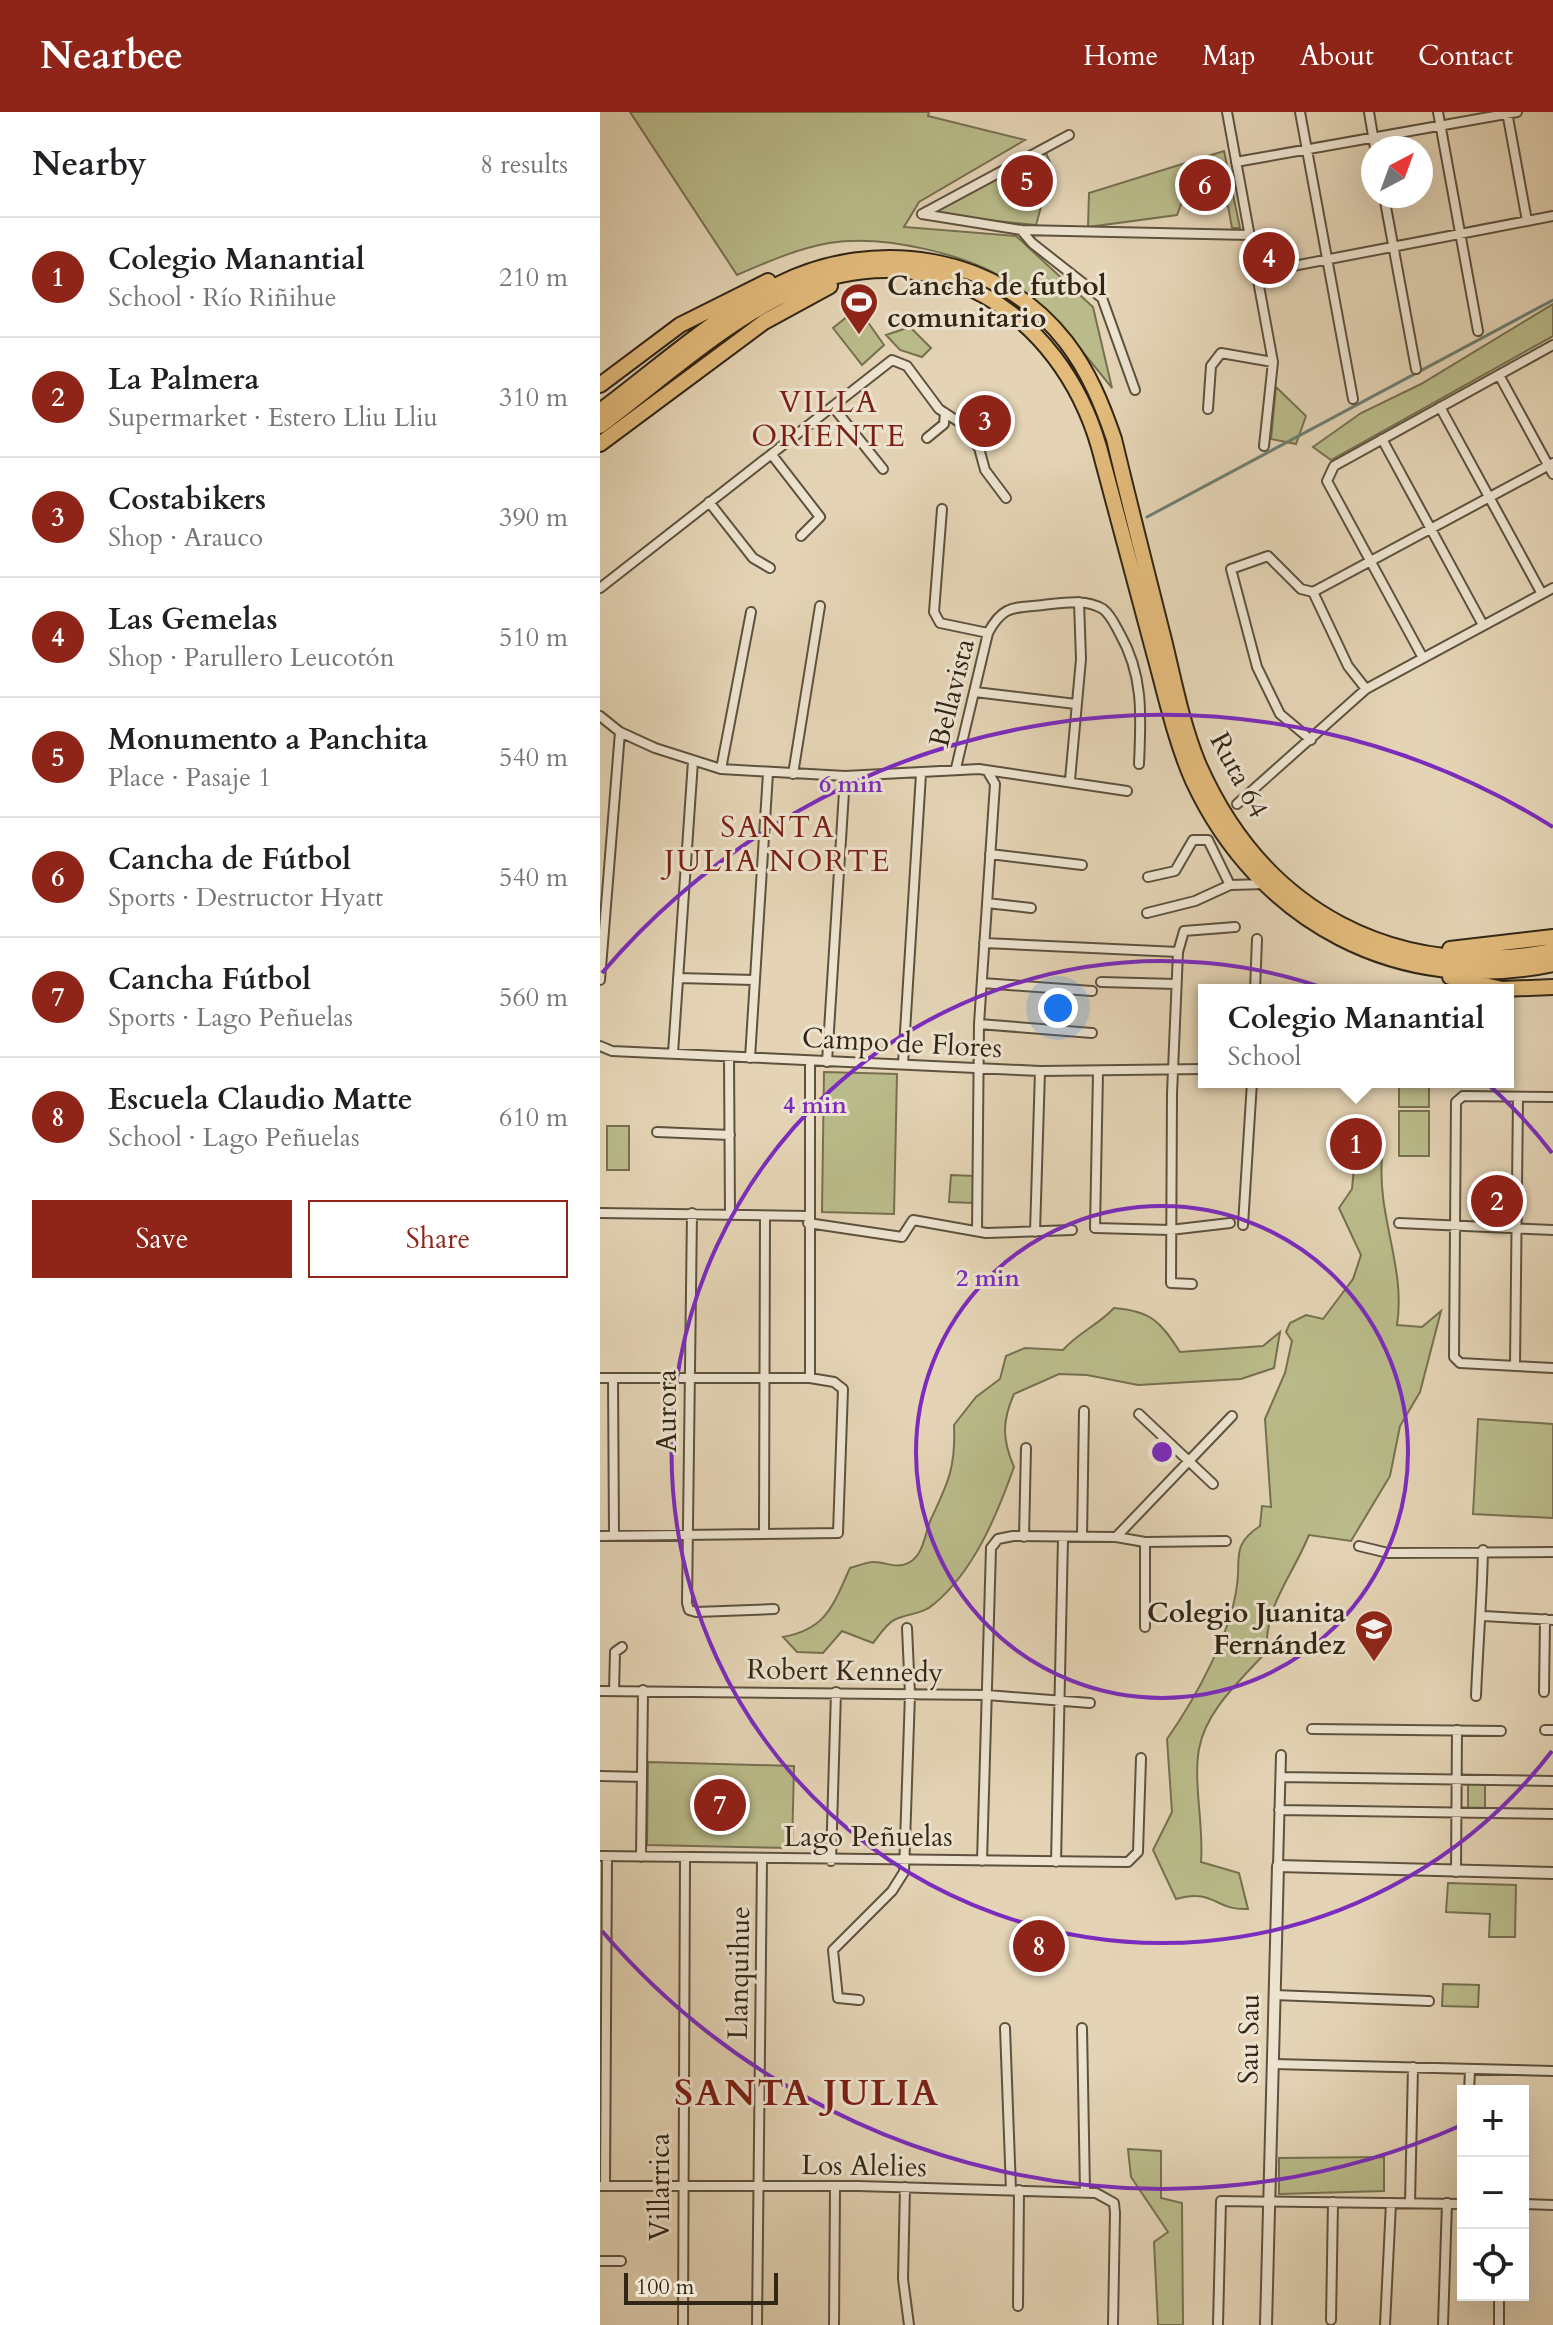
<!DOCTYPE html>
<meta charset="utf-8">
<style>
body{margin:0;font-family:Cardo,serif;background:#f6f6f6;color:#202124}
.controls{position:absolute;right:24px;bottom:24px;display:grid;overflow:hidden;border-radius:0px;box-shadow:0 8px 32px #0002}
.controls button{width:72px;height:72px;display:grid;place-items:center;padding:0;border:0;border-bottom:2px solid #e0e0e0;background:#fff;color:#202124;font:40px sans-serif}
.compass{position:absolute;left:761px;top:24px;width:72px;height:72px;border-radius:50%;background:#fff;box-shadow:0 8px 32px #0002;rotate:41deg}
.scale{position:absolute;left:24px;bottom:20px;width:154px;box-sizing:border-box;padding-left:8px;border:4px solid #322616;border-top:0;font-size:22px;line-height:28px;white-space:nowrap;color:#322616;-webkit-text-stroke:6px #ede3cf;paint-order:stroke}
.you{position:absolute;left:458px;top:896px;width:28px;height:28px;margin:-20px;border:6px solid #fff;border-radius:50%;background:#1a73e8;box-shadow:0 0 0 12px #1a73e833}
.badge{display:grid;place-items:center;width:52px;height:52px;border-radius:50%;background:#8f2418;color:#fff;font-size:26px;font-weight:700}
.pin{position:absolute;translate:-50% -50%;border:4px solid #fff;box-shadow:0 2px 8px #0006}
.popup{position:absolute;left:598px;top:872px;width:316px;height:104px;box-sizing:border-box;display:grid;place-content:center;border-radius:0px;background:#fff;filter:drop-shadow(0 2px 6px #0005);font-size:26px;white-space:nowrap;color:#757577}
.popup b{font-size:30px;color:#202124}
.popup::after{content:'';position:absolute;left:50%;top:100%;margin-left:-16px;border:16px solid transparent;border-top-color:#fff}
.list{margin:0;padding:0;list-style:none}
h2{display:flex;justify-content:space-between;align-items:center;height:104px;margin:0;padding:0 32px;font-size:34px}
h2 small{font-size:26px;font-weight:400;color:#757577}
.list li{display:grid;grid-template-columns:52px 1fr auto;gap:24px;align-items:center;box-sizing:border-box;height:120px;padding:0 32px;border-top:2px solid #e0e0e0}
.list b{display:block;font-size:30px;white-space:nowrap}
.list p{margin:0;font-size:26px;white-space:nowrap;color:#757577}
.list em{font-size:26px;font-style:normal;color:#757577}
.actions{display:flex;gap:16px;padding:24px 32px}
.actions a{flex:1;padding:18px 0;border:2px solid #8f2418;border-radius:0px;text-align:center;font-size:28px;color:#8f2418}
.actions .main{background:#8f2418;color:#fff}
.icon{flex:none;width:44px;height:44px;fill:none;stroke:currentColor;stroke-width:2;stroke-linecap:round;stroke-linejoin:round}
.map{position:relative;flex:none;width:953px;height:2213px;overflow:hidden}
header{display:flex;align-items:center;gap:48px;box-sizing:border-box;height:112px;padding:0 40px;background:#8f2418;color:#fff}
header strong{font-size:38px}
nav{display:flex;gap:44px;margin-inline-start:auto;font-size:28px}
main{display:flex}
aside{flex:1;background:#fff}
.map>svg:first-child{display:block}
.green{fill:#babb8a;stroke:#767050;stroke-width:2}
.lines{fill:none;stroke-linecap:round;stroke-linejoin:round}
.stream{stroke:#6d7e71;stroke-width:3}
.minor-casing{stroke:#5e523e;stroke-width:12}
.tertiary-casing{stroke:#5e523e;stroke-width:14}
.trunk-casing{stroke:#322616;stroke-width:18}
.minor{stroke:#ede3cf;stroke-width:8}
.tertiary{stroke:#ede3cf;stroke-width:10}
.trunk{stroke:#e2ba7a;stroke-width:14}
.ring{fill:none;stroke:#7b2cbf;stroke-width:4}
.labels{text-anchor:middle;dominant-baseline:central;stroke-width:6;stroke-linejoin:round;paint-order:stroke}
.poi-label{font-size:28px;font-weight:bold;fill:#322616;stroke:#ede3cf;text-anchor:start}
.street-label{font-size:28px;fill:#322616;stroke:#ede3cf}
.neighbourhood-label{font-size:30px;letter-spacing:2px;fill:#7a1f14;stroke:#ede3cf}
.district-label{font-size:36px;font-weight:bold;letter-spacing:2px;fill:#7a1f14;stroke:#ede3cf}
.centre{fill:#7b2cbf;stroke:#ede3cf;stroke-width:4}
.ring-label{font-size:24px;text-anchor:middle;font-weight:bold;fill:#7b2cbf;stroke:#ede3cf;stroke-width:6;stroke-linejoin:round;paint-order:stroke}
</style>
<header>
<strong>Nearbee</strong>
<nav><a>Home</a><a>Map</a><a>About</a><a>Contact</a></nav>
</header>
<main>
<aside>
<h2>Nearby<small>8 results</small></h2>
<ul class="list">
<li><span class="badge">1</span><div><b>Colegio Manantial</b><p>School · Río Riñihue</p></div><em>210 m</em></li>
<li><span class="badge">2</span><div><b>La Palmera</b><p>Supermarket · Estero Lliu Lliu</p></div><em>310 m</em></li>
<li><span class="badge">3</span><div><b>Costabikers</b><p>Shop · Arauco</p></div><em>390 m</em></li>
<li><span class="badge">4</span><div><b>Las Gemelas</b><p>Shop · Parullero Leucotón</p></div><em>510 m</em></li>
<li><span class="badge">5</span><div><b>Monumento a Panchita</b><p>Place · Pasaje 1</p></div><em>540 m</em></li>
<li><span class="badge">6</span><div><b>Cancha de Fútbol</b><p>Sports · Destructor Hyatt</p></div><em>540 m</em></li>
<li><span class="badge">7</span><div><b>Cancha Fútbol</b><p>Sports · Lago Peñuelas</p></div><em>560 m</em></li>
<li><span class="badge">8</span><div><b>Escuela Claudio Matte</b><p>School · Lago Peñuelas</p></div><em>610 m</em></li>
</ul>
<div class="actions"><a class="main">Save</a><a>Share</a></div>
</aside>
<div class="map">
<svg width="953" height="2213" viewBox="0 0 953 2213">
<rect width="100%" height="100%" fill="#e4d4b5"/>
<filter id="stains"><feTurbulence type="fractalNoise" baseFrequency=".0025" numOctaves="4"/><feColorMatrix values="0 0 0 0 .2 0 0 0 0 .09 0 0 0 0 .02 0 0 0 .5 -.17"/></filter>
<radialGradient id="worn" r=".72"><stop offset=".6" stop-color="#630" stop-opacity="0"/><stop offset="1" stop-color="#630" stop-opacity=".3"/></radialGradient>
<!-- green -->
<path class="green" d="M 30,0 L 329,0 L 328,4 L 425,28 L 319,90 L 304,115 L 416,124 L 493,195 L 512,276 C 483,240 454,202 416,174 C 371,142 283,122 229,131 C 196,137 167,150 137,163 Z
M 624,39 L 640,116 L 632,116 L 628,94 L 583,87 L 577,103 L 488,115 L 489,81 Z
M 446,41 L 452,55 L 436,113 L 325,102 Z
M 953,192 L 953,224 L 731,348 L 713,335 L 761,301 L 821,272 Z
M 258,196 L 284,233 L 262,253 L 233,216 Z
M 310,215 L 331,236 L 322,245 L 300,238 L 286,223 Z
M 676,275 L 706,304 L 696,332 L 671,327 Z
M 224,960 L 297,962 L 294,1102 L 222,1100 Z
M 799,970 L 829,970 L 829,995 L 799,995 Z
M 799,999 L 829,999 L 829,1044 L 799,1044 Z
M 7,1014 L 29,1014 L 29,1058 L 7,1058 Z
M 769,1032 L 782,1045 C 777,1106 806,1155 797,1213 L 822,1215 L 841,1199 L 820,1280 L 800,1314 L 790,1364 L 751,1429 L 709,1423 C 690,1469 667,1488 666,1540 C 641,1568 606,1598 599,1637 C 593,1671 604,1714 601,1750 L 639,1761 L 648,1797 C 615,1799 615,1776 576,1787 L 553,1738 L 572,1700 L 567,1627 C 595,1587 631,1522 637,1473 C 641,1446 631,1433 660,1414 L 662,1394 L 671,1395 L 665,1307 L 685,1261 L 692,1229 L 686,1220 L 690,1211 L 706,1203 L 723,1207 L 753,1167 L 761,1143 L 739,1096 L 752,1077 L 756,1035 Z
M 351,1063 L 374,1064 L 373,1091 L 349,1090 Z
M 514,1196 C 551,1199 560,1209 580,1240 L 663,1234 L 680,1220 L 674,1256 L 641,1267 L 538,1273 L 487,1263 L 459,1262 L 414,1282 C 402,1309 402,1327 414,1355 C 397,1403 374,1459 334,1492 C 322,1503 307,1501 294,1508 C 286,1512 279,1524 273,1531 L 242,1519 L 223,1541 L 197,1540 L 183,1525 C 227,1517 233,1493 250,1456 C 257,1454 267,1450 274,1450 C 287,1450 297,1458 310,1450 C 324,1442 325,1420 331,1407 C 348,1371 356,1355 354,1313 L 376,1285 L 400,1267 L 406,1244 L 425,1236 L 463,1238 C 479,1220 497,1214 514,1196 Z
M 878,1307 L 953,1312 L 953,1406 L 873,1402 Z
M 48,1650 L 194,1654 L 192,1736 L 47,1733 Z
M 868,1671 L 885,1673 L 885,1698 L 868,1697 Z
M 848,1771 L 916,1773 L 915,1825 L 889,1825 L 890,1802 L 846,1800 Z
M 843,1872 L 879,1873 L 878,1895 L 842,1894 Z
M 528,2037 L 561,2039 L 561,2086 L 582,2091 L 583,2213 L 558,2213 L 554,2130 L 568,2120 L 531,2065 Z
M 784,2045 L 784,2079 L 679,2082 L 679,2046 Z"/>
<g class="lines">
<!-- stream -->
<path class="stream" d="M 547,405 L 953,188"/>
<defs>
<path id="minor" d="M 627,0 L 673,250 L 664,334
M 700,0 L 753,287
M 769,0 L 775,36
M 838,0 L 878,219
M 907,0 L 927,109
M 636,50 L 917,0
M 784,84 L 816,257
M 322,102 L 421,118 L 650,123
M 322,102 L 469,23
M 421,118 L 432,131 L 502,186 L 535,278
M 657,161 L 953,104
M 899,263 L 953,362
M 840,295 L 942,482
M 234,296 L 283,357
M 608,297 L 611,254 L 621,241 L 673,250
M 327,326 L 344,312 L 345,301
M 782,327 L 883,513
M 172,343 L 220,405 L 201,424
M 109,390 L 153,446 L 170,456
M 342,397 L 334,500 L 340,511 L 388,521
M 0,476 L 292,248 L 307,254 L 339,297 L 359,310 L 379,336 L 385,358 L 406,386
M 713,480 L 953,351
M 823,546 L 727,369 L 734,354 L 953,233
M 375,580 L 476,592
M 0,604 L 20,620 L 55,636 L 121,657 L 245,664 L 379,657 L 527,679
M 711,628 L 680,602 L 657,555 L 631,457 L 668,444 L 701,477 L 713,480 L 748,554 L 766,577
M 356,656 L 388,521 C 403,493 413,496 443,493 C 462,491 485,486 503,497 C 511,503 515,513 520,522 C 544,564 541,605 539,652
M 121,657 L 151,500
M 193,662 L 220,494
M 470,668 L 481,547 L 479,490
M 637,692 L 766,577 L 953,476
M 390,742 L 482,753
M 548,765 L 575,759 L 593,728 L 608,728 L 630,773 L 666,772
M 387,791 L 431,796
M 547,801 L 595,789 L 630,773
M 384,831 L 578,840
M 78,866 L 154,868
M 0,868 L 20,620
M 501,870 L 576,872
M 382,871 L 492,879
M 655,878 L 657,827
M 379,912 L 492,921
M 0,934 L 12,939 L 440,959 L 604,957
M 73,941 L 93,649
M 129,945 L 130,1102
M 150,946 L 168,661
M 227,950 L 245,664
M 303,952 L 321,662
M 498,961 L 495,1116 L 570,1118 L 630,1111
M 953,985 L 863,984 L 856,990 L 854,1245 L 860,1251 L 953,1256
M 57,1020 L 130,1023
M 0,1101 L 208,1104
M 92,1101 L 87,1491 L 89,1498 L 96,1500 L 174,1497
M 208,1111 L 302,1125 L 313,1108 L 386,1121 L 472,1118
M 799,1111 L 953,1118
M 643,1113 L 652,970
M 377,1119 L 379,912 L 395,672 L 388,660
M 435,1120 L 440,959
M 592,1172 L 571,1171 L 572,982 L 578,840 L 584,819 L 635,815
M 915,1254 L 918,986
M 0,1266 L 210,1266 L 234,1270 L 243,1277 L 238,1421 L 0,1424
M 13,1266 L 14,1423
M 210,1266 L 210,949
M 539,1302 L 613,1372
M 164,1421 L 165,1104
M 424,1425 L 426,1336
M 482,1425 L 484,1299
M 516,1425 L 632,1304
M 759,1434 L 788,1441 L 953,1440
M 884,1504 L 953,1508
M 545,1515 L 545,1430
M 0,1579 L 387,1583 L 490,1591
M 14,1579 L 15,1540 L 22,1535
M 944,1580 L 945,1507
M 876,1584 C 878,1534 882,1488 883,1438
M 712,1617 L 901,1619
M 945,1618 L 953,1618
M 0,1664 L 42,1665
M 681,1665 L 953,1669
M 679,1698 L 953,1702
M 0,1744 L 528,1750 L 538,1740 L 541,1646
M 41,1745 L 43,1578
M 231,1749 L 236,1580
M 382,1749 L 391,1436 L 398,1427 L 413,1424 L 516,1425 L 545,1430 L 626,1429
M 456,1750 L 463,1426
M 678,1754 L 681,1643
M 856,1760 L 857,1618
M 674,1883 L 829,1889
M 259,1888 L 238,1886 L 233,1838 L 292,1779 L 304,1760 L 310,1582 L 307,1516
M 405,1916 L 411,2078
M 482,1916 L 485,2079
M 673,1952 L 953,1959
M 869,1979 L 870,1959
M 0,2074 L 258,2074 L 496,2081 L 514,2091 L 515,2101 L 513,2213
M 5,2074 L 7,1744
M 305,2075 L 303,2167 L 309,2213
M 810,2091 L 813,1955
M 923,2092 L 953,2093
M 0,2149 L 21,2149
M 418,2194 L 419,2078
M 731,2208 L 733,2090
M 83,2213 L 85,1746
M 157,2213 L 162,1749
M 234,2213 L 235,2076
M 618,2213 L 621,2089 L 863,2092
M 785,2213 L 791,2091
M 843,2213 L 847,2091
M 899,2213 L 899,2183"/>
<path id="tertiary" d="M 666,2213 L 678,1754 L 953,1761"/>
<path id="trunk" d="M 0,273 L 80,213 L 168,169
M 0,299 C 58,256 114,204 179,172 C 275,124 398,142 466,230 C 489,260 502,292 514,327 C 530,394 547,461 564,528 C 574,569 582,612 598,651 C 663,800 795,869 953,839
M 0,314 C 59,270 129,206 195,178 C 332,118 460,200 499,335 C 517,404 536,472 554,541 C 566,584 575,628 593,669 C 659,811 800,885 953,852
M 0,332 L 164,210 L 230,174
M 850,837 L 953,825
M 850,865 L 902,877 L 953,875"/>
</defs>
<!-- minor casing -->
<use href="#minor" class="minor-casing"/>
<!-- tertiary casing -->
<use href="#tertiary" class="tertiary-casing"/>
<!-- trunk casing -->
<use href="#trunk" class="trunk-casing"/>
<!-- minor -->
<use href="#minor" class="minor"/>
<!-- tertiary -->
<use href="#tertiary" class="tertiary"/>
<!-- trunk -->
<use href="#trunk" class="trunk"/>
</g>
<!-- distance rings -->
<g class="ring">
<circle cx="562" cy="1340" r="246"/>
<path d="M952 1639A491 491 0 1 1 952 1041"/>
<path d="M862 2013A737 737 0 0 1 2 1819M2 861A737 737 0 0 1 953 715"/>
</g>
<!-- icons -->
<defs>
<symbol id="stadium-pin" viewBox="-11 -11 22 30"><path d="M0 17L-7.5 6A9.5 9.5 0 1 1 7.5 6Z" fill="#8f2418" stroke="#ede3cf"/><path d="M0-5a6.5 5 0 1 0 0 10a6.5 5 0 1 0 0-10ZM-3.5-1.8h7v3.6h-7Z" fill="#fff"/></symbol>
<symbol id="school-pin" viewBox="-11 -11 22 30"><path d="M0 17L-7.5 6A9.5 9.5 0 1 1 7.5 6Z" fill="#8f2418" stroke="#ede3cf"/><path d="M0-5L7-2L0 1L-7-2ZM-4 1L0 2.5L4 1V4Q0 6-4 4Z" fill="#fff"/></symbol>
</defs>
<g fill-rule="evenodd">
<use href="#stadium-pin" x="237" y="168" width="44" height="60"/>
<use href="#school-pin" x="752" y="1495" width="44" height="60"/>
</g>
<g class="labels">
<!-- poi labels -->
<g class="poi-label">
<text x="287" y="174">Cancha de futbol<tspan x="287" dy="32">comunitario</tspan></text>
<text x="746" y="1501" text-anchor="end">Colegio Juanita<tspan x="746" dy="32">Fernández</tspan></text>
</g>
<!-- street labels -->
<g class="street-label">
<text transform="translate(352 581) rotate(-76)">Bellavista</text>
<text transform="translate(639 663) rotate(62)">Ruta 64</text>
<text transform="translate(302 931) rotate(3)">Campo de Flores</text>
<text transform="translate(67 1299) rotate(-90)">Aurora</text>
<text transform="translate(245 1559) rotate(1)">Robert Kennedy</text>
<text x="268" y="1725">Lago Peñuelas</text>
<text transform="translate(139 1861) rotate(-89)">Llanquihue</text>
<text transform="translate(649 1927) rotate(-89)">Sau Sau</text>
<text transform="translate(264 2054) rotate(1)">Los Alelies</text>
<text transform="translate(60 2075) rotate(-90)">Villarrica</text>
</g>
<!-- neighbourhood labels -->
<g class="neighbourhood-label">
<text x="229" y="290">VILLA<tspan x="229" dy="34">ORIENTE</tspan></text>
<text x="178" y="715">SANTA<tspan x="178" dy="34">JULIA NORTE</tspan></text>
</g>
<!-- district labels -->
<g class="district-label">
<text x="207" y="1981">SANTA JULIA</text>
</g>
</g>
<circle cx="562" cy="1340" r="12" class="centre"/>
<g class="ring-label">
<text x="251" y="680">6 min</text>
<text x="215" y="1001">4 min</text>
<text x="388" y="1174">2 min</text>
</g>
<rect width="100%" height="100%" filter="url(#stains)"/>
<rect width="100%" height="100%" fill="url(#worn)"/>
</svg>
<div class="controls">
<button>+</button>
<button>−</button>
<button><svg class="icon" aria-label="locate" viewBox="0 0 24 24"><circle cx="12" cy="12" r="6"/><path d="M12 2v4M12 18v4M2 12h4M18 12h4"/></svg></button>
</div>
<svg class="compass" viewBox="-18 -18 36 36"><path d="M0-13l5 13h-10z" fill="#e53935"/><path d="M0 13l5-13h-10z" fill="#757577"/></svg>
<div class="scale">100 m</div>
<div class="you"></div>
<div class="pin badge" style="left:756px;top:1032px">1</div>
<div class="popup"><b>Colegio Manantial</b>School</div>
<div class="pin badge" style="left:897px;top:1089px">2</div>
<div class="pin badge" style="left:385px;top:309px">3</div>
<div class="pin badge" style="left:669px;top:146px">4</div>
<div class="pin badge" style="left:427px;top:69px">5</div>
<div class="pin badge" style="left:605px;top:73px">6</div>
<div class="pin badge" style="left:120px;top:1693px">7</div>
<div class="pin badge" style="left:439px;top:1834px">8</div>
</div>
</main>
